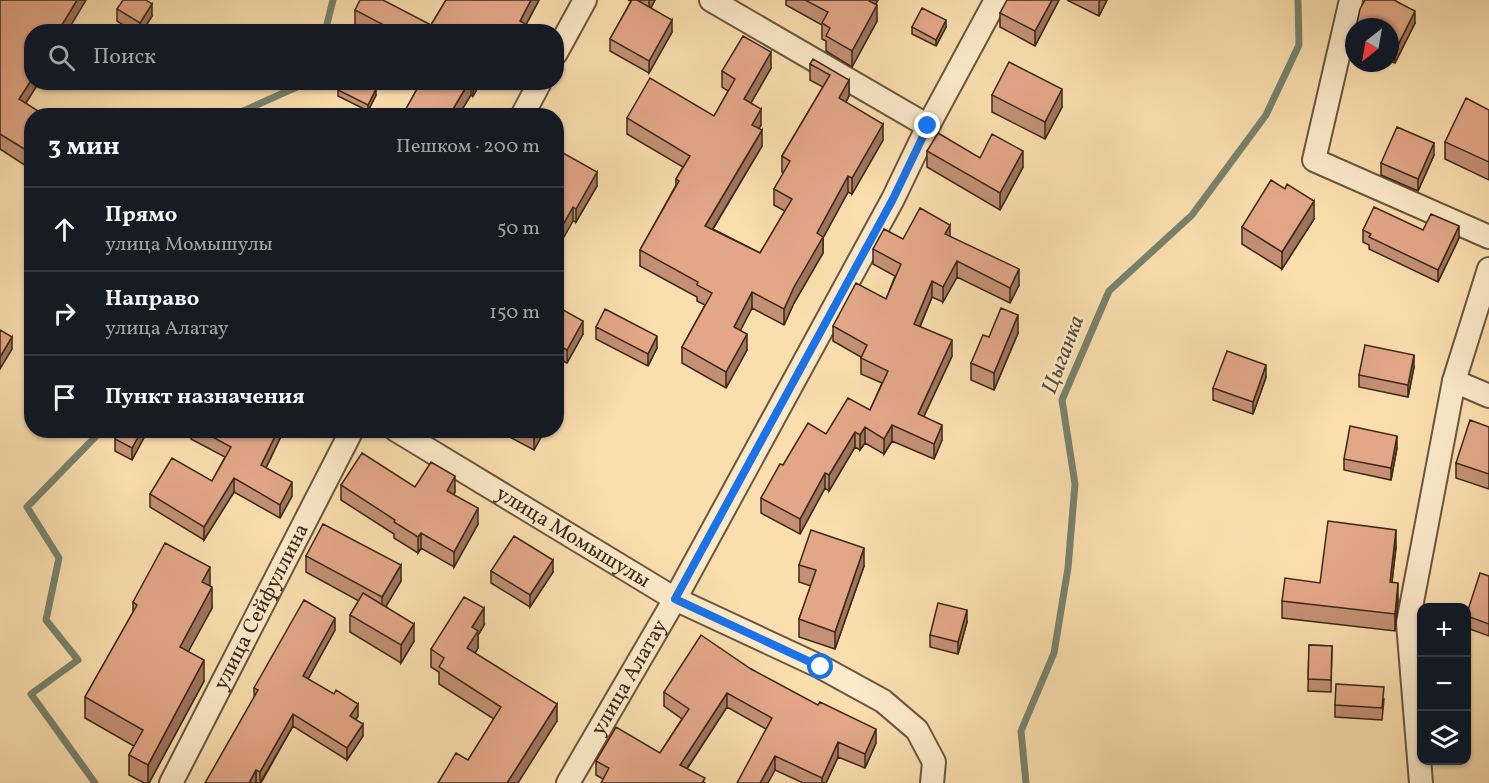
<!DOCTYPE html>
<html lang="ru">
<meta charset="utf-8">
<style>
body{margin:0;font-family:Vollkorn,serif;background:#20242c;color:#f1f3f6}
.controls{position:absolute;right:18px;bottom:18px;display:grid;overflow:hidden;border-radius:12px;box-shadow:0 2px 4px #0004}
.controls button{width:54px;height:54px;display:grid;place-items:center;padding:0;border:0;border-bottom:2px solid #363941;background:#171b24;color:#f1f3f6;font:30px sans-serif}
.compass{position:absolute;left:1345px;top:18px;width:54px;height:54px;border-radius:50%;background:#171b24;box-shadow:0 2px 4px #0004;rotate:211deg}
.stop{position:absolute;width:18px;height:18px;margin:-14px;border:4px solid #1a73e8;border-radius:50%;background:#fff}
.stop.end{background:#1a73e8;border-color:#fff;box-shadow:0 2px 6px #0008}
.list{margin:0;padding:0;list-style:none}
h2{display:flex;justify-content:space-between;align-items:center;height:78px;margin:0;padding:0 24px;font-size:26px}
h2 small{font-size:20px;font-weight:400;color:#9ea1a6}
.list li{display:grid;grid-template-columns:39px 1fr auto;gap:18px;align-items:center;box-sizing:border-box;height:84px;padding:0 24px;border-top:2px solid #363941}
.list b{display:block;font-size:22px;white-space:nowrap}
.list p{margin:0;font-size:20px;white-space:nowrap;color:#9ea1a6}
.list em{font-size:20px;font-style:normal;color:#9ea1a6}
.icon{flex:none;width:33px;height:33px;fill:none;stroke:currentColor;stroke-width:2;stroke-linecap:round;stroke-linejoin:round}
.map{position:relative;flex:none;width:1489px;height:783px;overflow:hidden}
.search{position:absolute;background:#171b24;box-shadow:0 2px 4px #0004;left:24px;top:24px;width:540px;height:66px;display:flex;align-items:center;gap:15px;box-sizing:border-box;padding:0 21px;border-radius:24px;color:#9ea1a6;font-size:22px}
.panel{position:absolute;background:#171b24;box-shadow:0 2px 4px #0004;left:24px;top:108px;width:540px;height:330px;border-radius:24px}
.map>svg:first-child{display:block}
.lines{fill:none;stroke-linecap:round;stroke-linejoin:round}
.stream{stroke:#78826d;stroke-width:7}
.street-casing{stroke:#6c563e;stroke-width:26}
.street{stroke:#fceaca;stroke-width:22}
.wall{fill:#c39075;stroke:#3d2918;stroke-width:1.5}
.shaded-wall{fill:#9f755f;stroke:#3d2918;stroke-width:1.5}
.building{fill:#e3a788;stroke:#3d2918;stroke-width:1.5}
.route{stroke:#1a73e8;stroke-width:8}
.labels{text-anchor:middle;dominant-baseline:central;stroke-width:4.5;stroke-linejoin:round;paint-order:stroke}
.street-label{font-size:21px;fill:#3d2918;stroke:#fceaca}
.water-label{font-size:22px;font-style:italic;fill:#564e3c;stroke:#fceaca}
</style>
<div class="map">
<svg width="1489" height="783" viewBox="0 0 1489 783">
<rect width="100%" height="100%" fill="#fadeae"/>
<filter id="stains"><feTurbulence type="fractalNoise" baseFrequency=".00333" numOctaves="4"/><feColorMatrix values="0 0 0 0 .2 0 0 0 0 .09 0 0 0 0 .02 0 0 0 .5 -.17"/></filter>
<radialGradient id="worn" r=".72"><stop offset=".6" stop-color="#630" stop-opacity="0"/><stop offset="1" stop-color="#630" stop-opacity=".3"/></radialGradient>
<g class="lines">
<!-- stream -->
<path class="stream" d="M 325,32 L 333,0
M 232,116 L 308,82
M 95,783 L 31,694 L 78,660 L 46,620 L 59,558 L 27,507 L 102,430
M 1026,783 L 1021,731 L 1054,653 L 1068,568 L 1075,484 L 1062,400 L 1109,291 L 1192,215 L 1266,115 L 1299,45 L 1298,0"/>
<defs>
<g id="street">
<path d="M 711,0 L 928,126"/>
<path d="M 1351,0 L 1314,160 L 1489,237"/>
<path d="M 556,53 L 585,0"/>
<path d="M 522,116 L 540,82"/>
<path d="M 1454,381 L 1489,396"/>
<path id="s1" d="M 396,430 L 675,599 L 821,667 L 883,701 L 917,730 L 934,762 L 932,783"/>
<path id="s2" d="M 171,783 L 352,430"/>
<path id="s3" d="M 568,783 L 675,599 L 893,199 L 928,126 L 996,0"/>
<path d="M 1421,783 L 1408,623 L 1454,381 L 1489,269"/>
</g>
</defs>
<!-- street casing -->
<use href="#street" class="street-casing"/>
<!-- street -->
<use href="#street" class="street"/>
</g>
<!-- wall -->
<path class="wall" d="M 0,0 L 32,32 L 32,82 L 39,82 L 26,103 L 32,116 L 32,156 L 26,166 L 0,149 Z
M 446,0 L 539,0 L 526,25 L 534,32 L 367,32 L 355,25 L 355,10 L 431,25 Z
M 628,0 L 655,0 L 651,8 L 672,32 L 649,73 L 610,51 L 610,39 L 631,1 Z
M 786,0 L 878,0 L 875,4 L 877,21 L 852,67 L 826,51 L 826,41 L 822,39 L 822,25 L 786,5 Z
M 1059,0 L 1035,46 L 1000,27 L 1000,13 Z
M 1067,0 L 1107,0 L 1099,16 Z
M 117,9 L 152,16 L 142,32 L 134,32 L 117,21 Z
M 1415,23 L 1395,63 L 1390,61 L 1390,27 Z
M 912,27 L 946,27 L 936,46 L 912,34 Z
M 810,64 L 849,80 L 849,96 L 846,102 L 883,140 L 852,194 L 848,192 L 823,238 L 823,253 L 794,303 L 784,325 L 752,308 L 740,330 L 747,350 L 726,388 L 682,363 L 682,347 L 705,305 L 697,301 L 697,297 L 640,266 L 640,250 L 676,185 L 676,179 L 683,167 L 627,134 L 627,118 L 714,116 L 728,91 L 722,87 L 722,71 L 771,68 L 751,103 L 761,125 L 759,128 L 762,146 L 713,229 L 760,253 L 785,211 L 774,205 L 774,189 L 784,173 L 782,172 L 782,156 L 823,87 L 810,80 Z
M 421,82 L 481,82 L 473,96 L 471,95 L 458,116 L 402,116 Z
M 338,90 L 376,95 L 368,111 L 338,96 Z
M 992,95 L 1062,107 L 1045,139 L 992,112 Z
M 1489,110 L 1489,180 L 1445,159 L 1445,142 Z
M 556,149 L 597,186 L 576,222 L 573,221 Z
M 927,151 L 1023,167 L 1000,210 L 927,167 Z
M 1434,155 L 1418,191 L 1381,175 L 1381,163 Z
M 1314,219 L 1282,269 L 1242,244 L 1242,227 Z
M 1363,230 L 1423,230 L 1459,238 L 1438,282 L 1369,249 L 1369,245 L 1363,242 Z
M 950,236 L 1019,285 L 1010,303 L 957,277 L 943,302 L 932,297 L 920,327 L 952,356 L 924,416 L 942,440 L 934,459 L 892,441 L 884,454 L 865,443 L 860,450 L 855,447 L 829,491 L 825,488 L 800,534 L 761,513 L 761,498 L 783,465 L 826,434 L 870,410 L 882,383 L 861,374 L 861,357 L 833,341 L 833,326 L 886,299 L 895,276 L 873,264 L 873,249 L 903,239 Z
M 556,306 L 583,334 L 567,363 L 556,358 Z
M 596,327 L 657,348 L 648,366 L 596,339 Z
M 1018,333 L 994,390 L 971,380 L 971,363 L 989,337 Z
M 1414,367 L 1408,397 L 1359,387 L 1359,375 Z
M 1266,377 L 1253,414 L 1213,400 L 1213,388 Z
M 1489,427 L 1489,489 L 1456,478 L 1456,463 Z
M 120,430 L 148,430 L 132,460 L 115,451 L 115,439 Z
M 191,430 L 284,430 L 266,468 L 292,496 L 280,518 L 234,492 L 204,540 L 150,507 L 150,494 L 212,481 L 225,457 L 191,439 Z
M 502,430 L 545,430 L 534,450 L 502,433 Z
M 1397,448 L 1391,480 L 1344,470 L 1344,459 Z
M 341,485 L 415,487 L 455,492 L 453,495 L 478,524 L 454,567 L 421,548 L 418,553 L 394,538 L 394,534 L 341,500 Z
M 1396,547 L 1392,582 L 1398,600 L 1395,631 L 1282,618 L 1282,601 Z
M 306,556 L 401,581 L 386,606 L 414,641 L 401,663 L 350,632 L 350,615 L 359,601 L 306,572 Z
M 799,565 L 864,566 L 835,649 L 799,637 L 799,619 L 811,586 L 799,582 Z
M 491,571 L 553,572 L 530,607 L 491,583 Z
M 1489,576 L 1489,636 L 1467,628 L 1467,613 Z
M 210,586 L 212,608 L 188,651 L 204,681 L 149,783 L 144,783 L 129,775 L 129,755 L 134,746 L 85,718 L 85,697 L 133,612 L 133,602 Z
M 967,622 L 958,654 L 930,647 L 930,635 Z
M 484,625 L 478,635 L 478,648 L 475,653 L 557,721 L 468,760 L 494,719 L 439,684 L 439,672 L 431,667 L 431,649 Z
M 335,630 L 308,679 L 358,716 L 356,719 L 363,736 L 347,760 L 293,726 L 261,783 L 258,783 L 256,782 L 254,688 Z
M 1309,645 L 1332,646 L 1331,692 L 1308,691 Z
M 751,669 L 876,743 L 865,768 L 838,757 L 826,783 L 803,783 L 775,770 L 766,729 L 727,707 L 687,769 L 705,783 L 603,779 L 596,775 L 596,761 L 660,753 L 682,719 L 664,706 L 664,692 Z
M 1384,699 L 1382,720 L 1335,717 L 1335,705 Z"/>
<!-- shaded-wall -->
<path class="shaded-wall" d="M 77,0 L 86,0 L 67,32 L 60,32 L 60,28 Z
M 531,0 L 539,0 L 522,32 L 520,21 Z
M 649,0 L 655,0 L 649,11 Z
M 869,0 L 878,0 L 869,16 Z
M 1052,0 L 1059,0 L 1035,46 L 1035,31 Z
M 1100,0 L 1107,0 L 1099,16 L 1099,2 Z
M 152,4 L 152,16 L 142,32 L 140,32 L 140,23 Z
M 877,5 L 877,21 L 852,67 L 852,51 Z
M 1415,11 L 1415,23 L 1395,63 L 1395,51 Z
M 672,20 L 672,32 L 649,73 L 649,61 Z
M 946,20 L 946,27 L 936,46 L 936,40 Z
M 771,52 L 771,68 L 744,115 L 744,99 Z
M 32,79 L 32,82 L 39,82 L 19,114 L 19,99 Z
M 849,80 L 849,96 L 839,114 L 839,98 Z
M 469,82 L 471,82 L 471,95 L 458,116 L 449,116 Z
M 473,82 L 481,82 L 473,96 Z
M 376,89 L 376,95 L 368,111 L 368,105 Z
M 1062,89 L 1062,107 L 1045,139 L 1045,122 Z
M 761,109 L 761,125 L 752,140 L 752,125 Z
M 883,124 L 883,140 L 852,194 L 852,178 Z
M 762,130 L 762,146 L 705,242 L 705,226 Z
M 32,141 L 32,156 L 26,166 L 26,150 Z
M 1434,143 L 1434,155 L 1418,191 L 1418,179 Z
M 1023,151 L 1023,167 L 1000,210 L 1000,193 Z
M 597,172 L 597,186 L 576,222 L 576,209 Z
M 848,176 L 848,192 L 823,238 L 823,253 L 794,303 L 784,325 L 784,309 L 817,233 Z
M 1314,201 L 1314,219 L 1282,269 L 1282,252 Z
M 573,207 L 573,221 L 556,251 L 556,237 Z
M 950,225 L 950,240 L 945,234 Z
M 1459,226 L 1459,238 L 1438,282 L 1438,270 Z
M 957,261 L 957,277 L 943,302 L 943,287 Z
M 1019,269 L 1019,285 L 1010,303 L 1010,288 Z
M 932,281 L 932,297 L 914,340 L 914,324 Z
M 752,292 L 752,308 L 734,343 L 734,327 Z
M 1018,315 L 1018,333 L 994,390 L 994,373 Z
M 583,321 L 583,334 L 567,363 L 567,350 Z
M 747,334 L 747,350 L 726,388 L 726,372 Z
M 657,336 L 657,348 L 648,366 L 648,354 Z
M 12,337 L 12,349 L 0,369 L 0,357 Z
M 952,340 L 952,356 L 918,429 L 918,414 Z
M 1414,355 L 1414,367 L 1408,397 L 1408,385 Z
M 1266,365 L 1266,377 L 1253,414 L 1253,402 Z
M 892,425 L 892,441 L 884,454 L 884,439 Z
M 942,425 L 942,440 L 934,459 L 934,444 Z
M 865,427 L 865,443 L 860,450 L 860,435 Z
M 142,430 L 148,430 L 132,460 L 132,448 Z
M 278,430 L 284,430 L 261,478 L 261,465 Z
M 538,430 L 545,430 L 534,450 L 534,438 Z
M 855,432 L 855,447 L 829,491 L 829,475 Z
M 1397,436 L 1397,448 L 1391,480 L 1391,468 Z
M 825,473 L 825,488 L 800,534 L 800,519 Z
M 455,476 L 455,492 L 447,506 L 447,491 Z
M 234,478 L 234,492 L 204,540 L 204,527 Z
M 292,482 L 292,496 L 280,518 L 280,505 Z
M 478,508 L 478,524 L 454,567 L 454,552 Z
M 1396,530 L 1396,547 L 1390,599 L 1390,582 Z
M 421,533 L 421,548 L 418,553 L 418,537 Z
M 864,548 L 864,566 L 835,649 L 835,632 Z
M 553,560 L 553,572 L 530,607 L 530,595 Z
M 401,565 L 401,581 L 382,613 L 382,597 Z
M 210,567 L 210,587 L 202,582 Z
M 1398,583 L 1398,600 L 1395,631 L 1395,614 Z
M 212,587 L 212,608 L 180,667 L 180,647 Z
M 484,608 L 484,625 L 478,635 L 478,648 L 467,665 L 467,648 L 472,627 Z
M 967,610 L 967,622 L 958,654 L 958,642 Z
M 335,618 L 335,630 L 303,688 L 303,676 Z
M 414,624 L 414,641 L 401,663 L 401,645 Z
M 204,660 L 204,681 L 149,783 L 148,783 L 148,765 Z
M 727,693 L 727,707 L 680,779 L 680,765 Z
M 358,704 L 358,716 L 350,728 L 350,716 Z
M 557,704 L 557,721 L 518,783 L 507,783 Z
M 293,714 L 293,726 L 260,783 L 260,772 Z
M 363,724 L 363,736 L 347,760 L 347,748 Z
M 876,729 L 876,743 L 865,768 L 865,754 Z
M 838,742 L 838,757 L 826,783 L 822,783 L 822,778 Z
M 775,756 L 775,770 L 768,783 L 760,783 Z
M 256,770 L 256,783 L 249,783 Z"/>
<!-- building -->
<path class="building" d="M 0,0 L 77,0 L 60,28 L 65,32 L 32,32 L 32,79 L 19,99 L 46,116 L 32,116 L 32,141 L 26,150 L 0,134 Z
M 123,0 L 146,0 L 152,4 L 140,23 L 117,9 Z
M 360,0 L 383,0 L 431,25 L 446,0 L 531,0 L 520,21 L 534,29 L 532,32 L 499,32 L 489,26 L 486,32 L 397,32 L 355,10 Z
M 632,0 L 637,0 L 672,20 L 649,61 L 610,39 Z
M 805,0 L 869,0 L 869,1 L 877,5 L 852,51 L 826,36 L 830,28 L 822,23 L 828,12 Z
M 1007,0 L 1052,0 L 1035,31 L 1000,13 Z
M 1365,0 L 1394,0 L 1415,11 L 1395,51 L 1390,49 L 1390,27 L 1356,27 L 1360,9 Z
M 922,8 L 946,20 L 936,40 L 912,27 Z
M 743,36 L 771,52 L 744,99 L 761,109 L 752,125 L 762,130 L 705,226 L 760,253 L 792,199 L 774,189 L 790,161 L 782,156 L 830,75 L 810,64 L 813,59 L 849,80 L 839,98 L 883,124 L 852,178 L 848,176 L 817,233 L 823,237 L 794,287 L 784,309 L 752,292 L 734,327 L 747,334 L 726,372 L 682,347 L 712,293 L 697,285 L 698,282 L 640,250 L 679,181 L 676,179 L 690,156 L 627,118 L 650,78 L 714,116 L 735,79 L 722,71 Z
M 1009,62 L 1062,89 L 1045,122 L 992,95 Z
M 342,82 L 363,82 L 376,89 L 368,105 L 338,90 Z
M 421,82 L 469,82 L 449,116 L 402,116 Z
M 1466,98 L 1489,110 L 1489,162 L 1445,142 Z
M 1397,127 L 1434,143 L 1418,179 L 1381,163 Z
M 938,133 L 980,158 L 992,134 L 1023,151 L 1000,193 L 927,151 Z
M 556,149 L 597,172 L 576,209 L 573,207 L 556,237 Z
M 1271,180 L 1285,189 L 1287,184 L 1314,201 L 1282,252 L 1242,227 Z
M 1374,207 L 1423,230 L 1431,214 L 1459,226 L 1438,270 L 1369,237 L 1371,234 L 1363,230 Z
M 920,208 L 950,225 L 945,234 L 1019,269 L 1010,288 L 957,261 L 943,287 L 932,281 L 914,324 L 952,340 L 918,414 L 942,425 L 934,444 L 892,425 L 884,439 L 865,427 L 860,435 L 855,432 L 829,475 L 825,473 L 800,519 L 761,498 L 780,464 L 783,465 L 808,423 L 826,434 L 848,398 L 870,410 L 888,371 L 861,358 L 867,345 L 833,326 L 856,283 L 886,299 L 901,264 L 873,249 L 884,229 L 903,239 Z
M 556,306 L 583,321 L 567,350 L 556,344 Z
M 1001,308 L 1018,315 L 994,373 L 971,363 L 983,335 L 989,337 Z
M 605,309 L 657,336 L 648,354 L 596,327 Z
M 0,330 L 12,337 L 0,357 Z
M 1365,345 L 1414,355 L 1408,385 L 1359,375 Z
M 1227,351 L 1266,365 L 1253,402 L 1213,388 Z
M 1470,420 L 1489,427 L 1489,474 L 1456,463 Z
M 1350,426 L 1397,436 L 1391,468 L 1344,459 Z
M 120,430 L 142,430 L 132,448 L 115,439 Z
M 200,430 L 278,430 L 261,465 L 292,482 L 280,505 L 234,478 L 204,527 L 150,494 L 172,458 L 212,481 L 231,447 Z
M 520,430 L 538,430 L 534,438 Z
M 362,453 L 415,487 L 431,462 L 455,476 L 447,491 L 478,508 L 454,552 L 421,533 L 418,537 L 394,522 L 395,520 L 341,485 Z
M 1328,521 L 1396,530 L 1390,582 L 1398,583 L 1395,614 L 1282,601 L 1285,578 L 1320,583 Z
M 323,524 L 401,565 L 382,597 L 306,556 Z
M 811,530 L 864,548 L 835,632 L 799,619 L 816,570 L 799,565 Z
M 514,536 L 553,560 L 530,595 L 491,571 Z
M 165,543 L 210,567 L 202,582 L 212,587 L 180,647 L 204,660 L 148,765 L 129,755 L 143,730 L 85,697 L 137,605 L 133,602 Z
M 1480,573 L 1489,576 L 1489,624 L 1467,616 L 1467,613 Z
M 363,593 L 414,624 L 401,645 L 350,615 Z
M 464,597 L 484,608 L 472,627 L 478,631 L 467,648 L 557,704 L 507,783 L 438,783 L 456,753 L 468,760 L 501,707 L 439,667 L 444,658 L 431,649 Z
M 304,600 L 335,618 L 303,676 L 334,694 L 336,690 L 358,704 L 350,716 L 363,724 L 347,748 L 293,714 L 260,772 L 256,770 L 249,783 L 205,783 L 258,690 L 254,688 Z
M 938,603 L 967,610 L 958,642 L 930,635 Z
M 701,635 L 751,669 L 818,705 L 820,702 L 876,729 L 865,754 L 838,742 L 822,778 L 775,756 L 760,783 L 737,783 L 772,718 L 727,693 L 680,765 L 705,778 L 702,783 L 601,783 L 609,768 L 596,761 L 616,727 L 660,753 L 689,709 L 664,692 Z
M 1309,645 L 1332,646 L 1331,680 L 1308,679 Z
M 1336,684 L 1384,687 L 1382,708 L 1335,705 Z"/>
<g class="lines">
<!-- route -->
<path class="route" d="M 821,667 L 675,599 L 893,199 L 928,126"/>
</g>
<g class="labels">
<!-- street labels -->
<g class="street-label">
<text stroke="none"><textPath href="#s1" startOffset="207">улица Момышулы</textPath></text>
<text stroke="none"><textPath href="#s2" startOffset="198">улица Сейфуллина</textPath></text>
<text stroke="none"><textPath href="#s3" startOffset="122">улица Алатау</textPath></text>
</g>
<!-- water labels -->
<g class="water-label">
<text transform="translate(1064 355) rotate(-69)">Цыганка</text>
</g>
</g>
<rect width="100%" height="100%" filter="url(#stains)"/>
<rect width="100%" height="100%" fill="url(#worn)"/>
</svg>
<div class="controls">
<button>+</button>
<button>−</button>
<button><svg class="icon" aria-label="layers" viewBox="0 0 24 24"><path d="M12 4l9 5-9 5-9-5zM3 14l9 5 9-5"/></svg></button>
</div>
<svg class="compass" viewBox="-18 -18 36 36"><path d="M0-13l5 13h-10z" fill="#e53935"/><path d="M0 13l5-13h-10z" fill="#9ea1a6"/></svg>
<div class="stop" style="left:821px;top:667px"></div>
<div class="stop end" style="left:928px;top:126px"></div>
<div class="search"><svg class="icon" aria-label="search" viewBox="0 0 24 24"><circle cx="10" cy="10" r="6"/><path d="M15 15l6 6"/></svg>Поиск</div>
<section class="panel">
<h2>3 мин<small>Пешком · 200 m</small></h2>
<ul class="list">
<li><svg class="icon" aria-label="ahead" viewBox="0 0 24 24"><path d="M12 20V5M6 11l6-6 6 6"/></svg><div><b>Прямо</b><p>улица Момышулы</p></div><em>50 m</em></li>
<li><svg class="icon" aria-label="right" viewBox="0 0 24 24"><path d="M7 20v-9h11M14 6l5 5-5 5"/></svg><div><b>Направо</b><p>улица Алатау</p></div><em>150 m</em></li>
<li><svg class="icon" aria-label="arrive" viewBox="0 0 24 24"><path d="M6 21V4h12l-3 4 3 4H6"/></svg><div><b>Пункт назначения</b></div></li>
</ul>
</section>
</div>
